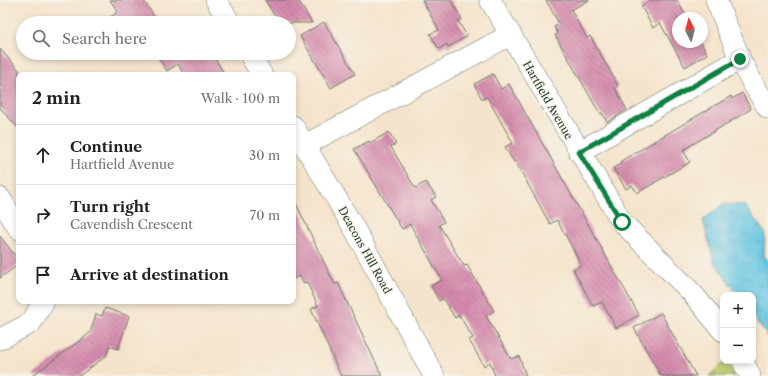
<!DOCTYPE html>
<meta charset="utf-8">
<style>
body{margin:0;font-family:"Libre Caslon Text",serif;background:#f2f2f2;color:#202124}
.controls{position:absolute;right:12px;bottom:12px;display:grid;overflow:hidden;border-radius:8px;box-shadow:0 2px 6px #0003}
.controls button{width:36px;height:36px;display:grid;place-items:center;padding:0;border:0;border-bottom:1px solid #e0e0e0;background:#fff;color:#202124;font:20px sans-serif}
.compass{position:absolute;left:672px;top:12px;width:36px;height:36px;border-radius:50%;background:#fff;box-shadow:0 2px 6px #0003;rotate:354deg}
.stop{position:absolute;width:12px;height:12px;margin:-9px;border:3px solid #0b8043;border-radius:50%;background:#fff}
.stop.end{background:#0b8043;border-color:#fff;box-shadow:0 1px 4px #0008}
.list{margin:0;padding:0;list-style:none}
h2{display:flex;justify-content:space-between;align-items:center;height:52px;margin:0;padding:0 16px;font-size:17px}
h2 small{font-size:13px;font-weight:400;color:#757577}
.list li{display:grid;grid-template-columns:26px 1fr auto;gap:12px;align-items:center;box-sizing:border-box;height:60px;padding:0 16px;border-top:1px solid #e0e0e0}
.list b{display:block;font-size:15px;white-space:nowrap}
.list p{margin:0;font-size:13px;white-space:nowrap;color:#757577}
.list em{font-size:13px;font-style:normal;color:#757577}
.icon{flex:none;width:22px;height:22px;fill:none;stroke:currentColor;stroke-width:2;stroke-linecap:round;stroke-linejoin:round}
.map{position:relative;flex:none;width:768px;height:376px;overflow:hidden}
.search{position:absolute;background:#fff;box-shadow:0 2px 6px #0003;left:16px;top:16px;width:280px;height:44px;display:flex;align-items:center;gap:10px;box-sizing:border-box;padding:0 14px;border-radius:22px;color:#757577;font-size:15px}
.panel{position:absolute;background:#fff;box-shadow:0 2px 6px #0003;left:16px;top:72px;width:280px;height:232px;border-radius:8px}
.map>svg:first-child{display:block}
.grass{fill:url(#grass-tufts);stroke:#6e8653}
.water{fill:url(#water-ripples);stroke:#41808b}
.building{fill:url(#building-back-hatch)}
.lines{fill:none;stroke-linecap:round;stroke-linejoin:round}
.minor-casing{stroke:#6a7769;stroke-width:22}
.minor{stroke:#fff;stroke-width:21}
.route{stroke:#0b8043;stroke-width:5}
.labels{text-anchor:middle;dominant-baseline:central;stroke-width:3;stroke-linejoin:round;paint-order:stroke}
.street-label{font-size:11px;fill:#1f3d34;stroke:#f7f3e8}
</style>
<div class="map">
<svg width="768" height="376" viewBox="0 0 768 376">
<defs>
<pattern id="grass-tufts" width="24" height="20" patternUnits="userSpaceOnUse"><rect width="24" height="20" fill="#bdcf72"/><path d="M3 7l-1-3M5 7V3M7 7l1-3M15 17l-1-3M17 17v-4M19 17l1-3" fill="none" stroke="#99a95e"/></pattern>
<pattern id="water-ripples" width="26" height="14" patternUnits="userSpaceOnUse"><rect width="26" height="14" fill="#63c4e2"/><path d="M2 4q2-2 4 0t4 0M15 11q2-2 4 0t4 0" fill="none" stroke="#51a0b8"/></pattern>
<pattern id="building-back-hatch" width="6" height="6" patternUnits="userSpaceOnUse"><rect width="6" height="6" fill="#d68bad"/><path d="M-1 5l2 2M0 0l6 6M5-1l2 2" fill="none" stroke="#ad738e"/></pattern>
</defs>
<rect width="100%" height="100%" fill="#f7f3e8"/>
<filter id="ink" filterUnits="userSpaceOnUse"><feTurbulence type="fractalNoise" baseFrequency=".025" numOctaves="2"/><feDisplacementMap in="SourceGraphic" scale="8" xChannelSelector="R" yChannelSelector="G"/><feConvolveMatrix kernelMatrix="1 2 1 2 8 2 1 2 1" color-interpolation-filters="sRGB"/></filter>
<filter id="wash" filterUnits="userSpaceOnUse"><feTurbulence type="fractalNoise" baseFrequency=".012" numOctaves="4" result="noise"/><feDisplacementMap in="SourceGraphic" scale="16" xChannelSelector="R" yChannelSelector="G"/><feGaussianBlur stdDeviation="0.9" result="paint"/><feColorMatrix in="noise" values="0 0 0 0 0 0 0 0 0 0 0 0 0 0 0 0 0 1.4 0 .05"/><feComposite in="paint" operator="in"/></filter>
<g filter="url(#wash)">
<rect width="100%" height="100%" fill="#f5e4cc"/>
<!-- grass -->
<path class="grass" d="M 726,361 L 734,376 L 709,376 L 710,375 Z"/>
<!-- water -->
<path class="water" d="M 723,204 L 745,205 L 765,233 L 764,256 L 768,260 L 768,337 L 753,316 L 753,295 L 738,295 L 714,262 L 703,220 Z"/>
<g id="blocks">
<!-- building -->
<path class="building" d="M 110,0 L 143,0 L 159,23 L 101,23 L 118,12 Z
M 265,0 L 298,0 L 312,23 L 279,23 Z
M 422,0 L 451,0 L 462,19 L 458,21 L 467,36 L 448,47 L 447,44 L 439,49 L 430,34 L 439,30 Z
M 546,0 L 589,0 L 571,10 L 587,38 L 590,36 L 606,64 L 618,86 L 615,88 L 627,110 L 607,122 L 602,113 L 600,114 L 555,35 L 558,34 L 554,27 L 559,24 Z
M 652,0 L 677,0 L 687,18 L 678,18 L 678,42 L 701,42 L 707,54 L 685,67 L 660,23 L 653,28 L 641,6 Z
M 324,22 L 355,74 L 331,88 L 300,36 Z
M 0,49 L 19,70 L 19,129 L 0,108 Z
M 155,53 L 206,53 L 208,57 L 212,54 L 225,75 L 184,75 L 178,64 L 167,71 Z
M 493,74 L 501,89 L 509,84 L 639,315 L 616,328 L 602,302 L 593,306 L 573,269 L 581,265 L 573,249 L 557,220 L 550,224 L 515,161 L 514,162 L 505,147 L 513,143 L 487,97 L 482,99 L 474,84 Z
M 742,93 L 751,109 L 683,150 L 690,162 L 637,193 L 632,185 L 626,189 L 613,168 L 621,164 L 621,161 L 731,96 L 732,99 Z
M 389,132 L 396,144 L 391,147 L 415,188 L 426,182 L 436,197 L 431,200 L 444,222 L 439,225 L 464,266 L 467,265 L 494,311 L 486,316 L 511,359 L 519,356 L 526,376 L 495,376 L 490,362 L 484,366 L 469,340 L 473,338 L 459,315 L 455,318 L 443,298 L 439,301 L 431,286 L 442,280 L 410,224 L 402,229 L 354,149 L 369,141 L 370,143 Z
M 293,197 L 330,275 L 335,284 L 338,283 L 382,376 L 341,376 L 311,309 L 318,306 L 307,282 L 303,283 L 300,276 L 293,279 Z
M 0,236 L 19,261 L 19,264 L 0,278 Z
M 105,308 L 129,316 L 118,349 L 109,346 L 106,356 L 79,376 L 32,376 L 90,333 L 96,314 L 102,316 Z
M 661,313 L 673,335 L 696,376 L 661,376 L 634,328 Z"/>
</g>
</g>
<g filter="url(#ink)">
<use href="#blocks" fill-opacity="0" stroke="#6a7769" stroke-width="1"/>
<g class="lines">
<defs>
<path id="minor" d="M 216,0 L 230,23
M 490,0 L 622,222 L 693,294 L 723,331
M 249,53 L 262,75
M 740,59 L 752,82 L 768,108
M 293,126 L 354,228 L 434,376
M 305,145 L 510,35
M 579,152 L 740,59 L 716,0
M 0,198 L 19,229
M 0,339 L 31,323 L 44,301
M 743,361 L 750,376"/>
</defs>
<!-- minor casing -->
<use href="#minor" class="minor-casing"/>
<!-- minor -->
<use href="#minor" class="minor"/>
</g>
</g>
<g class="lines" filter="url(#ink)">
<!-- route -->
<path class="route" d="M 622,222 L 579,152 L 740,59"/>
</g>
<g class="labels">
<!-- street labels -->
<g class="street-label">
<text transform="translate(548 100) rotate(60)">Hartfield Avenue</text>
<text transform="translate(365 250) rotate(61)">Deacons Hill Road</text>
</g>
</g>
</svg>
<div class="controls">
<button>+</button>
<button>−</button>
</div>
<svg class="compass" viewBox="-18 -18 36 36"><path d="M0-13l5 13h-10z" fill="#e53935"/><path d="M0 13l5-13h-10z" fill="#757577"/></svg>
<div class="stop" style="left:622px;top:222px"></div>
<div class="stop end" style="left:740px;top:59px"></div>
<div class="search"><svg class="icon" aria-label="search" viewBox="0 0 24 24"><circle cx="10" cy="10" r="6"/><path d="M15 15l6 6"/></svg>Search here</div>
<section class="panel">
<h2>2 min<small>Walk · 100 m</small></h2>
<ul class="list">
<li><svg class="icon" aria-label="ahead" viewBox="0 0 24 24"><path d="M12 20V5M6 11l6-6 6 6"/></svg><div><b>Continue</b><p>Hartfield Avenue</p></div><em>30 m</em></li>
<li><svg class="icon" aria-label="right" viewBox="0 0 24 24"><path d="M7 20v-9h11M14 6l5 5-5 5"/></svg><div><b>Turn right</b><p>Cavendish Crescent</p></div><em>70 m</em></li>
<li><svg class="icon" aria-label="arrive" viewBox="0 0 24 24"><path d="M6 21V4h12l-3 4 3 4H6"/></svg><div><b>Arrive at destination</b></div></li>
</ul>
</section>
</div>
